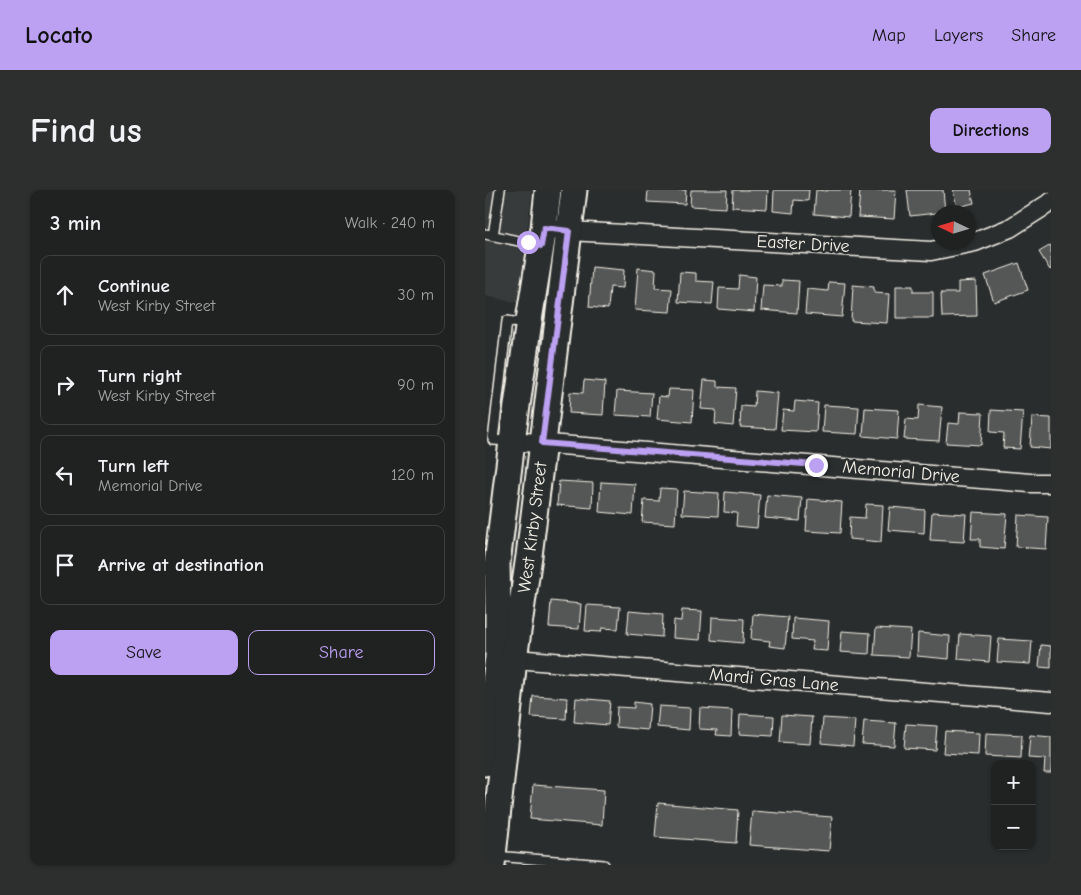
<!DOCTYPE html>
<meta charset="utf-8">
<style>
body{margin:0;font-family:"Comic Neue",sans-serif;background:#2d2f2f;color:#f1f3f6}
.controls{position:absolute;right:15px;bottom:15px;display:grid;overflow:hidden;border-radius:10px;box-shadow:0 1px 4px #0004}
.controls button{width:45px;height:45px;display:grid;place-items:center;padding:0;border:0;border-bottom:1px solid #3d3f40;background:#202222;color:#f1f3f6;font:25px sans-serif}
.compass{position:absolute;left:446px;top:15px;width:45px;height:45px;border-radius:50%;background:#202222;box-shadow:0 1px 4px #0004;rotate:274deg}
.stop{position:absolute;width:15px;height:15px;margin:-11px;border:4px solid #bca0f2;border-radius:50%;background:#fff}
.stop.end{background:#bca0f2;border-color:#fff;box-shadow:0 1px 5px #0008}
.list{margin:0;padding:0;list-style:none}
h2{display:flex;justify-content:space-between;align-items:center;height:65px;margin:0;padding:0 20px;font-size:21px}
h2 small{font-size:16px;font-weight:400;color:#a2a4a5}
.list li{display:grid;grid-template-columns:32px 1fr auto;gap:15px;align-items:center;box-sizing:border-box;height:80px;margin:0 10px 10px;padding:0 10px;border:1px solid #3d3f40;border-radius:10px}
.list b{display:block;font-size:19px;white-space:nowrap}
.list p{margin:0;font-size:16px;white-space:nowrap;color:#a2a4a5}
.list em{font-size:16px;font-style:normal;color:#a2a4a5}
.actions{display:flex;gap:10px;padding:15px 20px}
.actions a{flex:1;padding:11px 0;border:1px solid #bca0f2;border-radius:10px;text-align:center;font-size:18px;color:#bca0f2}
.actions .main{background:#bca0f2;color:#111}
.icon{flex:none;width:28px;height:28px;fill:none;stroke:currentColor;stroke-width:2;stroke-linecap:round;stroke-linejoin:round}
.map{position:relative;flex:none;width:566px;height:675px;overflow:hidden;border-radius:10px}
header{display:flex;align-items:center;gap:30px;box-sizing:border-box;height:70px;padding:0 25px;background:#bca0f2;color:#111}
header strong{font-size:24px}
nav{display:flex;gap:28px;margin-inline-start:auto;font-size:18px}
.intro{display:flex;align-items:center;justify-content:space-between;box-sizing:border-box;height:120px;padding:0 30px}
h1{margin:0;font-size:35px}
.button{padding:12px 22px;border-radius:10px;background:#bca0f2;color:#111;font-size:18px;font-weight:700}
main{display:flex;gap:30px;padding:0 30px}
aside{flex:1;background:#202222;border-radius:10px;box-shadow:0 1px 4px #0004}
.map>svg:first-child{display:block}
.built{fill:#373a3a}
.building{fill:#555756;stroke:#f4f1e8}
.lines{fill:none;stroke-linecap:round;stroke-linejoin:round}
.lane-casing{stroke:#f4f1e8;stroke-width:12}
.street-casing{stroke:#f4f1e8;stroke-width:21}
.secondary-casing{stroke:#f4f1e8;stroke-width:29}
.lane{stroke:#2a2d2e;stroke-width:9}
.street{stroke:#2a2d2e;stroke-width:18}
.secondary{stroke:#2a2d2e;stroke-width:25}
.route{stroke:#bca0f2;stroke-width:6}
.labels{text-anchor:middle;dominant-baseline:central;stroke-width:4.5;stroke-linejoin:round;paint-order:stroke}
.street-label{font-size:18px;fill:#f4f1e8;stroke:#2a2d2e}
</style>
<header>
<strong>Locato</strong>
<nav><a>Map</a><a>Layers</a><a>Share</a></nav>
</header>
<div class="intro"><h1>Find us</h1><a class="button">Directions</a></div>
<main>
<aside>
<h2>3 min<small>Walk · 240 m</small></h2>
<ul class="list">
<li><svg class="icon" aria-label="ahead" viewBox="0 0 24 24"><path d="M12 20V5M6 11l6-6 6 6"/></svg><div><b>Continue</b><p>West Kirby Street</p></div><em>30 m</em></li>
<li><svg class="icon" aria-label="right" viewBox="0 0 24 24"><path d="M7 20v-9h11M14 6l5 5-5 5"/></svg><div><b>Turn right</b><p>West Kirby Street</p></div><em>90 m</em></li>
<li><svg class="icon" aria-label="left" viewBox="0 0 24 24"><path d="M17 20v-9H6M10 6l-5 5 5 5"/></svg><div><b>Turn left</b><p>Memorial Drive</p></div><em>120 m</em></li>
<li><svg class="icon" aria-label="arrive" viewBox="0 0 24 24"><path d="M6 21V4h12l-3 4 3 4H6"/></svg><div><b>Arrive at destination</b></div></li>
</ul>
<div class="actions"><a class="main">Save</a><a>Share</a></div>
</aside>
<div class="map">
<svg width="566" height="675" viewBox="0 0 566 675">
<rect width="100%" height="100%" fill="#2a2d2e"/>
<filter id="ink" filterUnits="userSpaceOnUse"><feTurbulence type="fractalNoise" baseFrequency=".02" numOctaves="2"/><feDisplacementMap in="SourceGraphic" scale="10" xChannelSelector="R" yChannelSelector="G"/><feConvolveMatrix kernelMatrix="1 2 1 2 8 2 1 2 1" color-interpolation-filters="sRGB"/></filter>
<g filter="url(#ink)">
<!-- built -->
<path class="built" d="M 0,0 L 47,0 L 34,113 L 0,106 Z"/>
<!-- building -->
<path class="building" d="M 163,0 L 201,0 L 200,14 L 162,12 Z
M 206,0 L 242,0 L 241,18 L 205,16 Z
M 248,0 L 283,0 L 282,19 L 247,17 Z
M 289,0 L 324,0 L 323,11 L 309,10 L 308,23 L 288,21 Z
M 331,0 L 342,1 L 342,0 L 366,0 L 364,27 L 329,24 Z
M 375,0 L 411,0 L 409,29 L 373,27 Z
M 422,0 L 458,0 L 460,22 L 425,26 Z
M 468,0 L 486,0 L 489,13 L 472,17 Z
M 566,55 L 566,79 L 565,80 L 554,62 Z
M 534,73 L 543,100 L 509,112 L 500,85 Z
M 107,77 L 139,80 L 138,98 L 125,97 L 123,119 L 104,117 Z
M 153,78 L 171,80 L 170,98 L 187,99 L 185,122 L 150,120 Z
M 195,82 L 211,83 L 211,91 L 229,92 L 227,114 L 193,112 Z
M 254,85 L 271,87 L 269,122 L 233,119 L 234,98 L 253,99 Z
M 297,90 L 314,91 L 312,123 L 276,120 L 278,95 L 297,96 Z
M 491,91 L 492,126 L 457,127 L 456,103 L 473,103 L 473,92 Z
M 344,92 L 360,93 L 357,127 L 320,124 L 322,99 L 343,101 Z
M 368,95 L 389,97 L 389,103 L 404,104 L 402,133 L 366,131 Z
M 411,96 L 428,96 L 428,102 L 448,102 L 448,128 L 411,128 Z
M 99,190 L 120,192 L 118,225 L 84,223 L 85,202 L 98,203 Z
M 219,190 L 232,191 L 232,197 L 251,198 L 248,236 L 230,234 L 231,220 L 216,219 Z
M 184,199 L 209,200 L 207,232 L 172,229 L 174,206 L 183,207 Z
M 132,201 L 167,203 L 165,227 L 130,225 Z
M 270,201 L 293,203 L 290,239 L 255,237 L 256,216 L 269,217 Z
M 310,211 L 333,213 L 331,242 L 296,240 L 298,220 L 309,221 Z
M 339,215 L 374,217 L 372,244 L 337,242 Z
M 434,215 L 457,217 L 454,251 L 419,249 L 421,229 L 433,230 Z
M 380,218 L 414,220 L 412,249 L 378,246 Z
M 506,220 L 538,222 L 535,259 L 518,258 L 519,243 L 505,242 Z
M 475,222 L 498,223 L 496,255 L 461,253 L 463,233 L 474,234 Z
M 547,227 L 566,228 L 566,259 L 545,257 Z
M 74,291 L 108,293 L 107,318 L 72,315 Z
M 116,292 L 150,294 L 148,325 L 114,322 Z
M 175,298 L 192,299 L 190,334 L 157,332 L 159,310 L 174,311 Z
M 199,301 L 234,303 L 233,326 L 197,324 Z
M 240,302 L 275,305 L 272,338 L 251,336 L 252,323 L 239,322 Z
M 282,305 L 317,308 L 315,331 L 280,328 Z
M 323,309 L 357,312 L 355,343 L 321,341 Z
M 381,314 L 398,315 L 396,352 L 364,349 L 365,327 L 380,328 Z
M 405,317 L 440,320 L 439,343 L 403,340 Z
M 447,322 L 481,324 L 479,352 L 445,350 Z
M 488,322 L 522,324 L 519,359 L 495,357 L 495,349 L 486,349 Z
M 533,325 L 563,327 L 561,359 L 531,357 Z
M 66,411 L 96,414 L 94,439 L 64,437 Z
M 102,415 L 135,417 L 133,439 L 117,438 L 116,442 L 100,441 Z
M 197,420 L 217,421 L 215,450 L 188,448 L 189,430 L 196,431 Z
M 144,421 L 178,424 L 177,447 L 142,444 Z
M 268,424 L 303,427 L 300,458 L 284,456 L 285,451 L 266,449 Z
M 227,427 L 259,429 L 258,453 L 226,450 Z
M 308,428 L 344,431 L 342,461 L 327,460 L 328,451 L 307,449 Z
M 391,438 L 426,440 L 424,467 L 389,465 Z
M 357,441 L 385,443 L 384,464 L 355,462 Z
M 433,443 L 465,446 L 464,469 L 432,466 Z
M 475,444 L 506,446 L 504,472 L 473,469 Z
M 514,449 L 547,451 L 545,474 L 512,472 Z
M 556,455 L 566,456 L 566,478 L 554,477 Z
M 48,506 L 82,508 L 81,529 L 46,527 Z
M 91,508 L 125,511 L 123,535 L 89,532 Z
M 149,512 L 165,514 L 163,540 L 131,537 L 132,517 L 149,518 Z
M 174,516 L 205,518 L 204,540 L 172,537 Z
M 215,518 L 247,520 L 246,546 L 231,545 L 232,540 L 214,539 Z
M 255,524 L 289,526 L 288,546 L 254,544 Z
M 297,525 L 327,527 L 325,554 L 295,552 Z
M 338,528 L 370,530 L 368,556 L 336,553 Z
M 379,531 L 411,533 L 409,556 L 377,554 Z
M 421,534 L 452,536 L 450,560 L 419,558 Z
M 460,541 L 494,543 L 493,565 L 458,563 Z
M 501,543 L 537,545 L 536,568 L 500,566 Z
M 545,545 L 566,547 L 566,583 L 559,583 L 560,569 L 543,568 Z
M 48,595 L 119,600 L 117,635 L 45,629 Z
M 173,613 L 253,620 L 251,653 L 170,647 Z
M 267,621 L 347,627 L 344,661 L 264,655 Z"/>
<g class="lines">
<defs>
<path id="lane" d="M 0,44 L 53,55
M 8,46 L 15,0
M 26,251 L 8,250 L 22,131 L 41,134
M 10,666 L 119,675"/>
<path id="street" d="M 59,38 L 84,41 L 446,61 L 490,52 L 525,38 L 566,12
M 27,251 L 545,293 L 566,293
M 18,468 L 566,512"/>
<g id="secondary">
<path d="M 0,573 L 13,467 L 13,423 L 12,374 L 27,251 L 45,124 L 59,38 L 63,0"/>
<path id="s1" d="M 7,675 L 29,469 L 44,366 L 89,0"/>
</g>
</defs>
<!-- lane casing -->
<use href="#lane" class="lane-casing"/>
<!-- street casing -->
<use href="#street" class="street-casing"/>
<!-- secondary casing -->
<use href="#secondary" class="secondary-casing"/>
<!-- lane -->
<use href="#lane" class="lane"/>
<!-- street -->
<use href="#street" class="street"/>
<!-- secondary -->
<use href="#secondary" class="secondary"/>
</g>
</g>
<g class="lines" filter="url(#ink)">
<!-- route -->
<path class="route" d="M 43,52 L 56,56 L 59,38 L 84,41 L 57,253 L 331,275"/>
</g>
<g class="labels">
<!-- street labels -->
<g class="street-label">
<text transform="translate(318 54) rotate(3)">Easter Drive</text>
<text transform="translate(416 282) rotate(5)">Memorial Drive</text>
<text stroke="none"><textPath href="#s1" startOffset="340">West Kirby Street</textPath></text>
<text transform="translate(289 490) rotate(5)">Mardi Gras Lane</text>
</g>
</g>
</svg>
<div class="controls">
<button>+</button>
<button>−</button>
</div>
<svg class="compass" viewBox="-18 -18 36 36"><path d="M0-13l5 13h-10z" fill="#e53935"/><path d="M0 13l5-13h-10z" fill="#a2a4a5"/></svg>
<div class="stop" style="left:43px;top:52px"></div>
<div class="stop end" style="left:331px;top:275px"></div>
</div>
</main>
